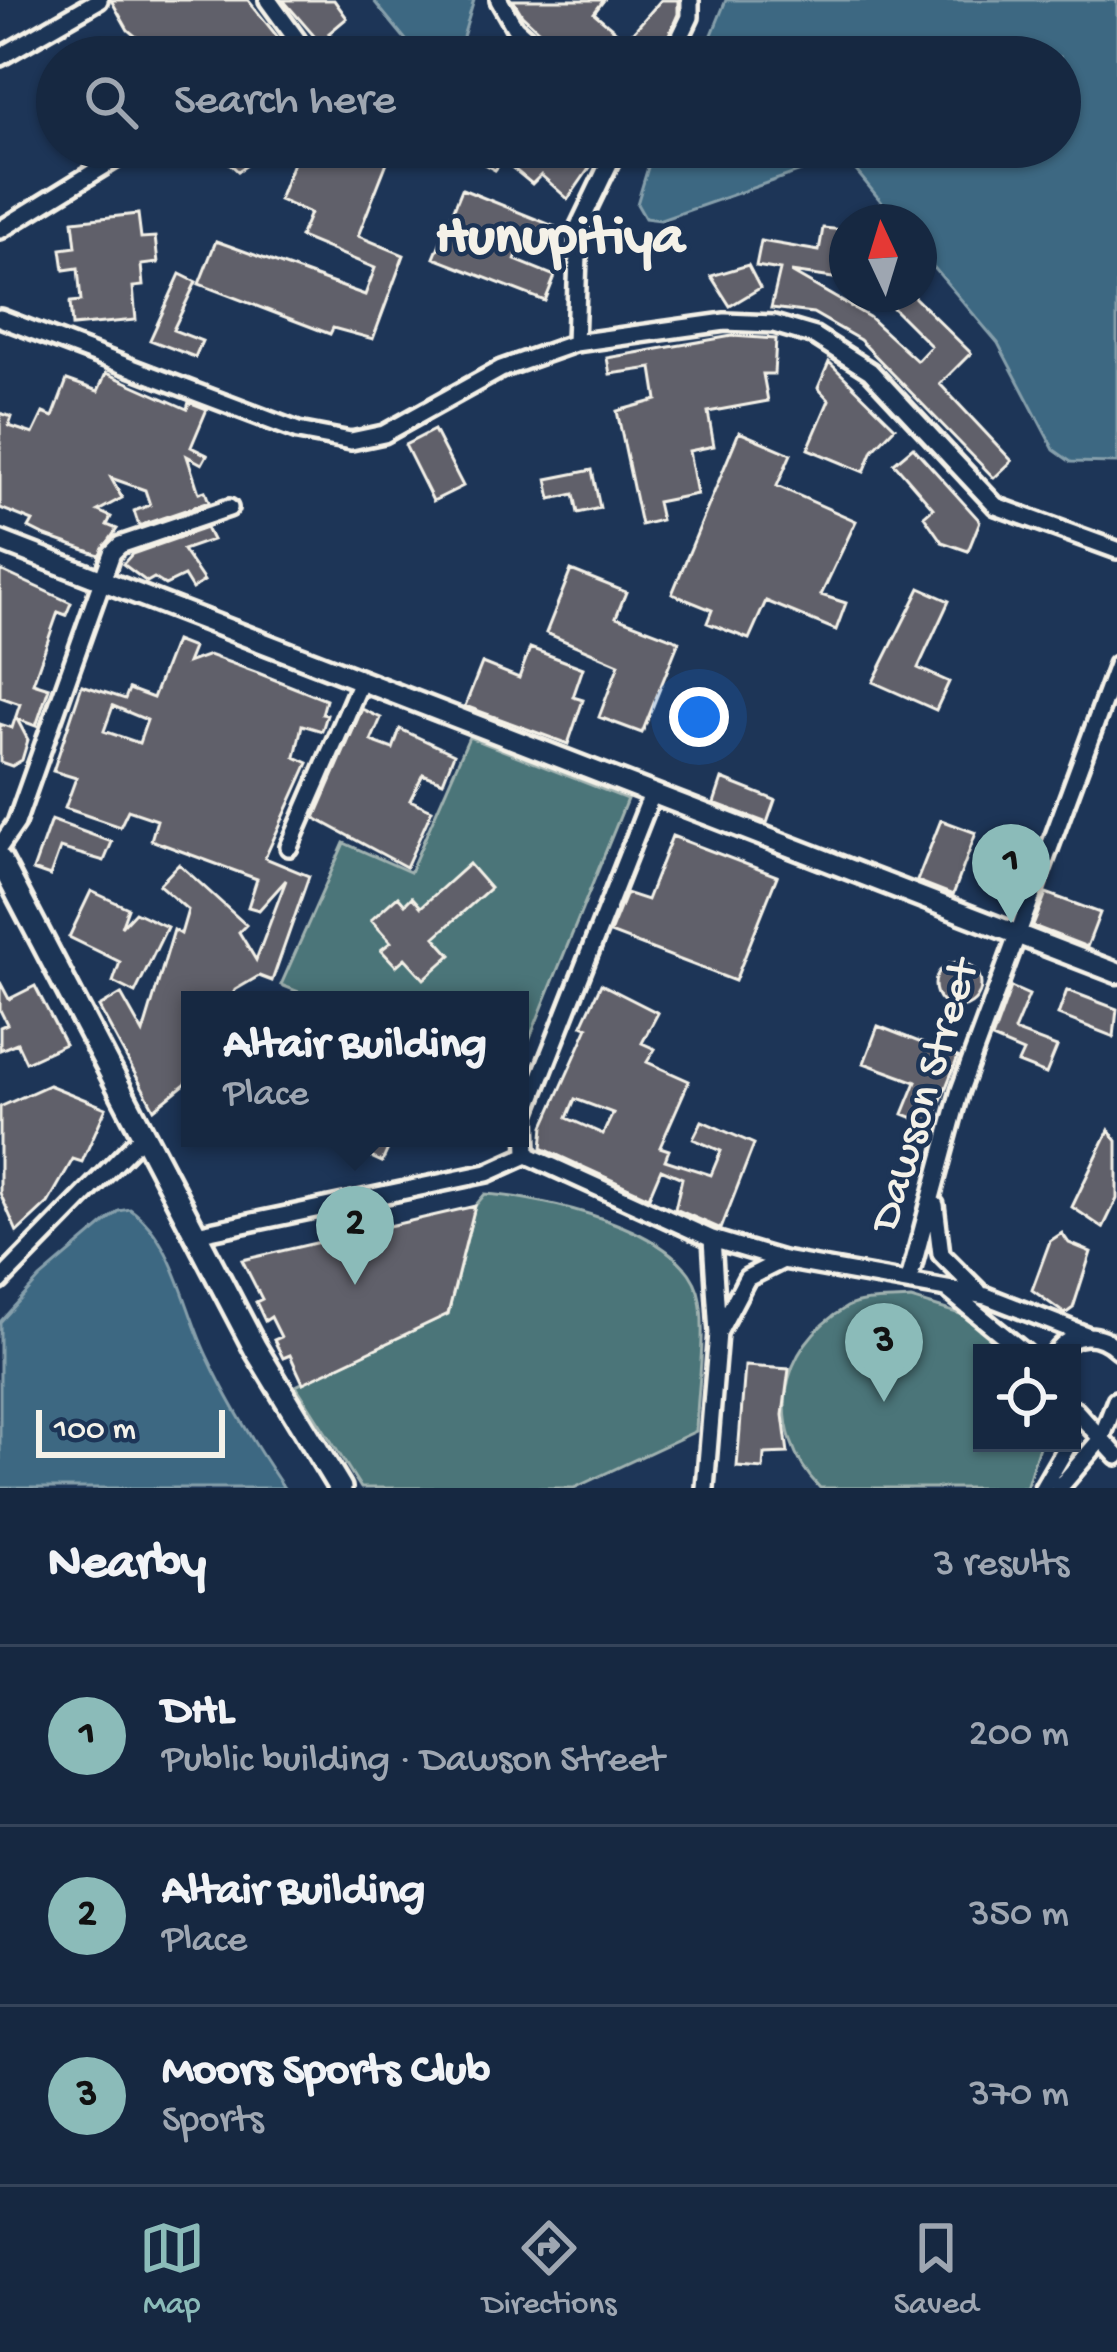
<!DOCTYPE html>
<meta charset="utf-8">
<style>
body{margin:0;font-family:"Gochi Hand",sans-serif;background:#23344c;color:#f1f3f6}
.controls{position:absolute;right:36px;bottom:36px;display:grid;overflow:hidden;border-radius:0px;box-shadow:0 3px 9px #0004}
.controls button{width:108px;height:108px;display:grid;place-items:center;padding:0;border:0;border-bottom:3px solid #35445a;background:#162841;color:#f1f3f6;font:60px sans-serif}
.compass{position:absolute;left:829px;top:204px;width:108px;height:108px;border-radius:50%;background:#162841;box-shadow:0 3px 9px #0004;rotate:356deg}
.scale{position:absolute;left:36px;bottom:30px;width:189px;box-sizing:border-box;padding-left:12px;border:6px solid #f4f1e8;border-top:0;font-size:33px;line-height:42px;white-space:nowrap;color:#f4f1e8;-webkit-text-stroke:9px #1d3557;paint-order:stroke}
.you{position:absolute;left:699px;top:717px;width:42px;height:42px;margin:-30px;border:9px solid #fff;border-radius:50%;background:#1a73e8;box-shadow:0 0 0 18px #1a73e833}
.badge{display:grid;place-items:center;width:78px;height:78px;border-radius:50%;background:#8bbbb9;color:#111;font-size:39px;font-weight:700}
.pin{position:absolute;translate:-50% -99px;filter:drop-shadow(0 3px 6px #0008)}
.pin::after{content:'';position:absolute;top:63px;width:42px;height:36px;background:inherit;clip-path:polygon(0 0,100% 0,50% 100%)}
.popup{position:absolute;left:181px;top:991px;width:348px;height:156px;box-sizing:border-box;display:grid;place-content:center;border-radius:0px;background:#162841;filter:drop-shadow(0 3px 9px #0005);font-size:39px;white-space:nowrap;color:#9ea6b1}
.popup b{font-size:45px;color:#f1f3f6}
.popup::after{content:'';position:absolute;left:50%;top:100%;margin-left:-24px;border:24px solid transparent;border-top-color:#162841}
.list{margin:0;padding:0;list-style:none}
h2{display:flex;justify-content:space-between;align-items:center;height:156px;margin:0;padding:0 48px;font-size:51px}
h2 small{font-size:39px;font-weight:400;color:#9ea6b1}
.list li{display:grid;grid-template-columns:78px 1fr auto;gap:36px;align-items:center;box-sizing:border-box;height:180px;padding:0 48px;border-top:3px solid #35445a}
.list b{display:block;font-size:45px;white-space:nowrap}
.list p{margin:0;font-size:39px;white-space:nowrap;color:#9ea6b1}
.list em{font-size:39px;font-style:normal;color:#9ea6b1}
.icon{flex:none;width:66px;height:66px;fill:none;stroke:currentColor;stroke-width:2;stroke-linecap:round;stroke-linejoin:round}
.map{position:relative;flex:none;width:1117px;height:1488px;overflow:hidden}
.search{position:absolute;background:#162841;box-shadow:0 3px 9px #0004;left:36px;right:36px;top:36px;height:132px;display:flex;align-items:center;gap:30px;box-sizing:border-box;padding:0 42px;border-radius:66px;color:#9ea6b1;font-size:45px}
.sheet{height:696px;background:#162841}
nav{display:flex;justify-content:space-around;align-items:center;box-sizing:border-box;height:168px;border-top:3px solid #35445a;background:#162841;font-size:33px;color:#9ea6b1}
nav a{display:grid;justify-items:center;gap:6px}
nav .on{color:#8bbbb9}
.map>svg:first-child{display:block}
.green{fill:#4b7479;stroke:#a0b2b0;stroke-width:3}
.water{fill:#3c6882;stroke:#869fab;stroke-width:3}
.building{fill:#61616b;stroke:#f4f1e8;stroke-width:3;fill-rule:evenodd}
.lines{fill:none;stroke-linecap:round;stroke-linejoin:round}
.minor-casing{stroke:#f4f1e8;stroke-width:24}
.major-casing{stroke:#f4f1e8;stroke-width:27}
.highway-casing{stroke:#f4f1e8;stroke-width:30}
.minor{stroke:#1d3557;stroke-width:15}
.major{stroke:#1d3557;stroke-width:18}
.highway{stroke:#1d3557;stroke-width:21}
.labels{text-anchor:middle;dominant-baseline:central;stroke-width:9;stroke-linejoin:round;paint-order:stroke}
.street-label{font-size:45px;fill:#f4f1e8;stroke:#1d3557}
.district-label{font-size:57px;font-weight:bold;fill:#f4f1e8;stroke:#1d3557}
</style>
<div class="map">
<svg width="1117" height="1488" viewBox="0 0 1117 1488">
<rect width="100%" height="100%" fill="#1d3557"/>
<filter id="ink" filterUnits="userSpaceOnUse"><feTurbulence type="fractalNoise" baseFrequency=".00833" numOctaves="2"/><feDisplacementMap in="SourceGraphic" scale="24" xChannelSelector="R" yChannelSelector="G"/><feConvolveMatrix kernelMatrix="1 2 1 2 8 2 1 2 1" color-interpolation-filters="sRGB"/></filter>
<g filter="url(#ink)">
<!-- green -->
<path class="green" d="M 469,737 L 627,799 L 520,1062 L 520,1000 L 319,1000 L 281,985 L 344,843 L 410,872 Z
M 485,1194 C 544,1198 678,1227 698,1291 C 708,1324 697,1394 696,1431 L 574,1488 L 361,1488 L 296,1386 L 448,1314 L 475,1206 Z
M 911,1299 L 967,1316 L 1007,1353 L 982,1353 L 982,1443 L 1040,1443 L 1026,1488 L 820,1488 C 765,1431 776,1347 847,1307 C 863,1298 892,1301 911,1299 Z"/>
<!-- water -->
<path class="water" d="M 373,0 L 474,0 L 457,57 L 420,57 Z
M 726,0 L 1117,0 L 1117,463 L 1071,462 L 1054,450 L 998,343 L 919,250 L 919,222 L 898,222 L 853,167 L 815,166 L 661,220 L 645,218 L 637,204 L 654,147 L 1060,147 L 1060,57 L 703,57 Z
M 130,1209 C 176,1242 184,1310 208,1358 C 229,1403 256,1447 284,1488 L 0,1488 L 0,1322 L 40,1278 L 119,1211 Z"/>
<!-- building -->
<path class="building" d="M 111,0 L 248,0 L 284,45 L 268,57 L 160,57 L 128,30 Z
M 283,0 L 334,0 L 347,18 L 329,33 L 355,57 L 309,57 L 321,44 Z
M 513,0 L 604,0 L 594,13 L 626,40 L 661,0 L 678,0 L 678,14 L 659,57 L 567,57 L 522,15 Z
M 212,147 L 274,147 L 238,171 Z
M 299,147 L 393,147 L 358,236 L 404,255 L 373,339 L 333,328 L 330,334 L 199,284 L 216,241 L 365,295 L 375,268 L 300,237 L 310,213 L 279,200 Z
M 453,147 L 604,147 L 568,199 L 541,175 L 532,184 L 503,160 L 495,170 Z
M 462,189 L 561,229 L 552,250 L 523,238 L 515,260 L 555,276 L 545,301 L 434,258 Z
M 138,214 L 141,238 L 155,237 L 158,263 L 141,265 L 143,286 L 133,287 L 136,320 L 72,326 L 70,302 L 81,301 L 78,268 L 64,270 L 61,249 L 76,247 L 73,221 Z
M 823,228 L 845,230 L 847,280 L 791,272 L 869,317 L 917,361 L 931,346 L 879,294 L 911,294 L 971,353 L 940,384 L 1012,461 L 994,478 L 860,340 L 813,313 L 771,308 L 780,270 L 756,266 L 761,241 L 819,251 Z
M 748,265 L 760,288 L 730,306 L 711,276 Z
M 180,274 L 196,282 L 173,330 L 202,341 L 195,357 L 150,340 Z
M 732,336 L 776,339 L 774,374 L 763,374 L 768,401 L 708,412 L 714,446 L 689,451 L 697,494 L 657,502 L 661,520 L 641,525 L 617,411 L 657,400 L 652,368 L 610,374 L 607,358 Z
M 829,362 L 895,427 L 873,450 L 864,472 L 808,449 L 829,400 L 818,388 Z
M 106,373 L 187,409 L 189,402 L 207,409 L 191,447 L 207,455 L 202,464 L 187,456 L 199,493 L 205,491 L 209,502 L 139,526 L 134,511 L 150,505 L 145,490 L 111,478 L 122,498 L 98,511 L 111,517 L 107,525 L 117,529 L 99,555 L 43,535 L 29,528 L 33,521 L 0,508 L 0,413 L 12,417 L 9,426 L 33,434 L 43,413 L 53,417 L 67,380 L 98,391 Z
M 434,430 L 463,486 L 433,501 L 405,445 Z
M 739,432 L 791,454 L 777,486 L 856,521 L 821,595 L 846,603 L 836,630 L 766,601 L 749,639 L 707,623 L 712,610 L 672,594 Z
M 913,447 L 980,521 L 968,551 L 942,542 L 924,516 L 933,508 L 894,463 Z
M 592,470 L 600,508 L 578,513 L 574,494 L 551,499 L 547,479 Z
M 206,528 L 212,540 L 183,550 L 204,581 L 192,589 L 184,576 L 165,585 L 154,578 L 147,582 L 123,564 L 132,554 Z
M 0,570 L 71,603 L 66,615 L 58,612 L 33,683 L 49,688 L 36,726 L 17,719 L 28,740 L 22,760 L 12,766 L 0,762 L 0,724 L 12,728 L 20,704 L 0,697 Z
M 571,570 L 626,592 L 616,617 L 679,641 L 642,733 L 599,717 L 619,664 L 546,633 Z
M 920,588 L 949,601 L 918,668 L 949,682 L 936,710 L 873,682 Z
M 175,641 L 193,648 L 187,663 L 209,655 L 258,673 L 326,700 L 322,714 L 327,715 L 322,731 L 302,725 L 295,757 L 308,763 L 265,858 L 309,876 L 272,981 L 259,976 L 235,990 L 230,1000 L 190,1000 L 190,1080 L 154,1109 L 99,1007 L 121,994 L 143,1033 L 174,930 L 181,934 L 188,910 L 159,885 L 179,864 L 246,925 L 239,932 L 256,960 L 286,880 L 259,910 L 248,907 L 257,879 L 151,840 L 157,820 L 128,810 L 120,827 L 65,808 L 76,778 L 53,771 L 82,685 L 125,699 L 129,689 L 153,698 ZM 113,706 L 147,720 L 139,743 L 104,731 Z
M 530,648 L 583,668 L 573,697 L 583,700 L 568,744 L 465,706 L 482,663 L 519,678 Z
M 362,709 L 381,718 L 371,741 L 393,749 L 400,729 L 454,754 L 443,782 L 423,774 L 410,800 L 432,810 L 406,867 L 315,818 Z
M 722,779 L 775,800 L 767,823 L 714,803 Z
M 51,820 L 112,842 L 104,861 L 60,848 L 50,876 L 33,870 Z
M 941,820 L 976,833 L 953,895 L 917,881 Z
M 672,836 L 777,876 L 735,981 L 610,933 L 626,893 L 647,900 Z
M 469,864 L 490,888 L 435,937 L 451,955 L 424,979 L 405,958 L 396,966 L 381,950 L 391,942 L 371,920 L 398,896 L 405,904 L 412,897 L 421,907 Z
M 91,891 L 128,908 L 121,927 L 135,912 L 167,927 L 135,993 L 113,982 L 120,962 L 69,937 Z
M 1046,893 L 1100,913 L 1087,947 L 1033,926 Z
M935 985a23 23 0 1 1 46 0a23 23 0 1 1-46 0Z
M 0,982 L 9,999 L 35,986 L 65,1044 L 26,1062 L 17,1043 L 0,1050 L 0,1027 L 7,1024 L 0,1010 Z
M 601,984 L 658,1013 L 642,1043 L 655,1049 L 647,1062 L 689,1081 L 660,1147 L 669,1150 L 665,1160 L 711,1175 L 721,1151 L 693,1139 L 702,1121 L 754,1144 L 721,1229 L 675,1209 L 682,1178 L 661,1169 L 649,1197 L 542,1148 L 544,1126 L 588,1027 L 582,1025 ZM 575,1099 L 613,1113 L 603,1134 L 567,1118 Z
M 1011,987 L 1029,995 L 1014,1031 L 1057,1047 L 1046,1074 L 1018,1063 L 1023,1052 L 992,1039 Z
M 1067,990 L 1117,1009 L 1114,1037 L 1058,1015 Z
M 878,1026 L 958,1057 L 931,1125 L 903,1114 L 916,1082 L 864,1063 Z
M 49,1085 L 106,1108 L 82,1162 L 73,1159 L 48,1203 L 17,1232 L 0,1193 L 0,1107 Z
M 1109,1130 L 1117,1141 L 1117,1199 L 1103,1228 L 1072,1207 Z
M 329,1138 L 393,1138 L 382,1162 Z
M 475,1206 L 448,1314 L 303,1383 L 290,1355 L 283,1358 L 274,1340 L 281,1337 L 271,1317 L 265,1321 L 256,1302 L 262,1299 L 242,1260 Z
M 1062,1233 L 1069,1243 L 1091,1252 L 1073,1308 L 1065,1314 L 1032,1290 L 1050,1241 Z
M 745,1366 L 789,1369 L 783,1415 L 788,1453 L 764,1454 L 763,1469 L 737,1467 Z"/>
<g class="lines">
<defs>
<path id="minor" d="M 268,0 L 297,40 L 295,57
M 499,0 L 515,28 L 548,57
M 0,57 L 99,0
M 671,57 L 690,17 L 690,0
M 0,230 L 117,158 L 146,147
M 0,318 L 298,431 L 351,441 L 384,434 L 501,369 L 575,343 L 725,322 L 774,324 L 815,336 L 870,371 L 996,506 L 1117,550
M 575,343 L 579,226 L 617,147
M 652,794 L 526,1114 L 527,1155 L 712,1239 L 783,1260 L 986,1296 L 1086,1335
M 0,846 L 16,823 L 112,553 L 120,545 L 229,508
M 289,847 L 361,681
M 935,1205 L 941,1254 L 978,1291
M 196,1234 L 487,1173 L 527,1155
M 909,1280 L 960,1090 L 1117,665
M 0,1281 L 145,1133
M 948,1290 L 1025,1353
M 719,1331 L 747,1278 L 783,1260
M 1056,1353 C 1072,1332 1098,1330 1117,1349
M 1075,1410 L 1117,1456
M 705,1488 L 718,1333 L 712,1239
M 1043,1488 L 1069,1443
M 1059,1488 L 1101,1439 L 1116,1400"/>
<path id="major" d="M 0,541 L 1117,973"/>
<path id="highway" d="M 0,860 L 255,1348 L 340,1488"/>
</defs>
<!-- minor casing -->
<use href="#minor" class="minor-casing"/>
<!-- major casing -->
<use href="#major" class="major-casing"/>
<!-- highway casing -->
<use href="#highway" class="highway-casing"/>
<!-- minor -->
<use href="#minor" class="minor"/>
<!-- major -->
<use href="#major" class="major"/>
<!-- highway -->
<use href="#highway" class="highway"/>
</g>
</g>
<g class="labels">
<!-- street labels -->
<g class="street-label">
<text transform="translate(927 1096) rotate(-73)">Dawson Street</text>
</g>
<!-- district labels -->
<g class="district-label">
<text x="560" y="240">Hunupitiya</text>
</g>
</g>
</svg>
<div class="controls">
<button><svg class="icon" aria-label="locate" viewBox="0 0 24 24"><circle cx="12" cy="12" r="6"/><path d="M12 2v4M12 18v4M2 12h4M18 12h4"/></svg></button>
</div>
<svg class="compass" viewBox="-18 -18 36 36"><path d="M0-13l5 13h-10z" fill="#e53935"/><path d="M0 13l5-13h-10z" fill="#9ea6b1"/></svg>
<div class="scale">100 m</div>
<div class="you"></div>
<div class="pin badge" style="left:1011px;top:923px">1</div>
<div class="pin badge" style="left:355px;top:1285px">2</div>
<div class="popup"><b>Altair Building</b>Place</div>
<div class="pin badge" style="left:884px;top:1402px">3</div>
<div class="search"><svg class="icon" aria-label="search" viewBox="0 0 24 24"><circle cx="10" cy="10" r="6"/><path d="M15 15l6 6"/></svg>Search here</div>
</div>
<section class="sheet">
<h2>Nearby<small>3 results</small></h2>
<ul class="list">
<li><span class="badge">1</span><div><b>DHL</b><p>Public building · Dawson Street</p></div><em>200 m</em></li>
<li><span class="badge">2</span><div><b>Altair Building</b><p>Place</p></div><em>350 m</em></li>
<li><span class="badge">3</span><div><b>Moors Sports Club</b><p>Sports</p></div><em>370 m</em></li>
</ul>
</section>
<nav>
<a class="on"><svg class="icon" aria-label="map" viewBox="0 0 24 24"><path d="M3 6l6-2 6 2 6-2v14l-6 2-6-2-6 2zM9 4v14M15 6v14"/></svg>Map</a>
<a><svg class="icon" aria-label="directions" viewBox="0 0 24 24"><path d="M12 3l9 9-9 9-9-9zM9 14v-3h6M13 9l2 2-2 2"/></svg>Directions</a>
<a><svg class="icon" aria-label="saved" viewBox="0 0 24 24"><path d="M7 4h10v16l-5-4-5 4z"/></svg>Saved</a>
</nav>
